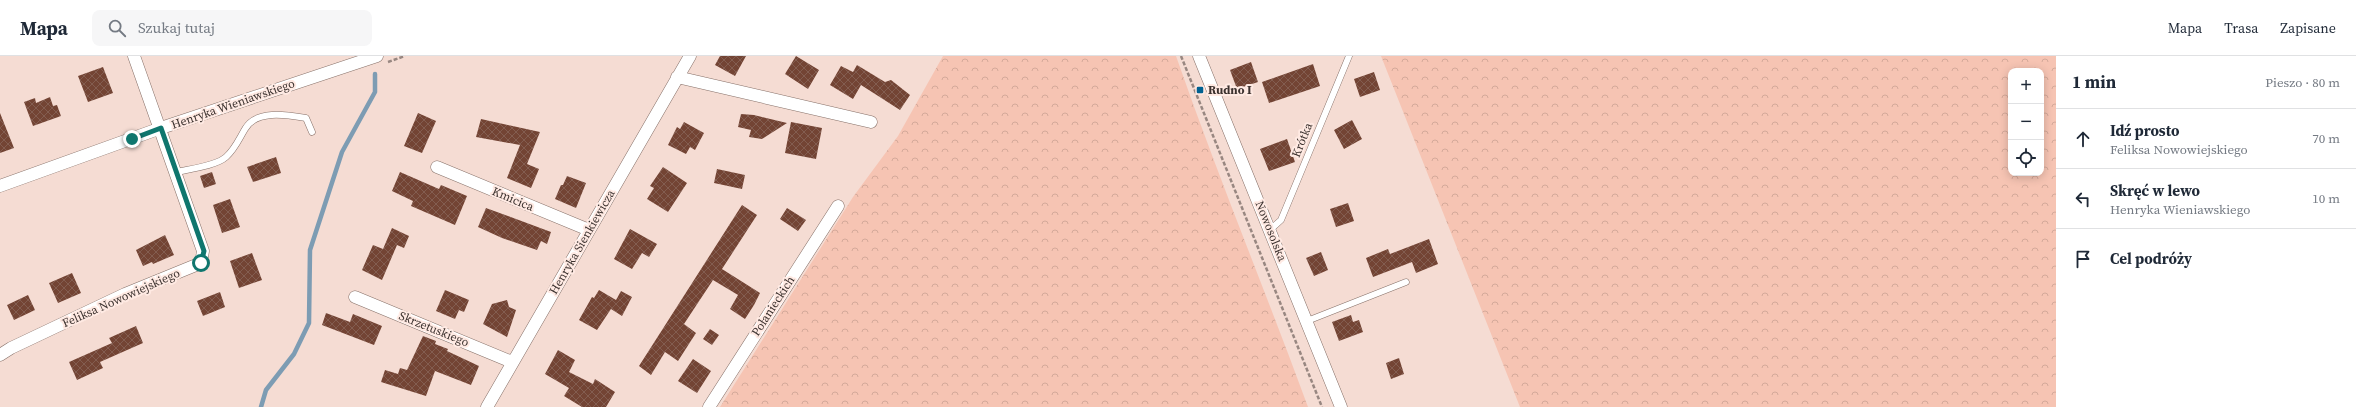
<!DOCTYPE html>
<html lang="pl">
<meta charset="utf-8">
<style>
body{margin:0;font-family:"Source Serif 4",serif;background:#f6f6f7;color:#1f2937}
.controls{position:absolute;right:12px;top:12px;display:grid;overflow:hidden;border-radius:8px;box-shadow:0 2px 10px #0003}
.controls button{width:36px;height:36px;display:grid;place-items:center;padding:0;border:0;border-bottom:1px solid #e0e1e3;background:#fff;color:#1f2937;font:20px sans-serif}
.stop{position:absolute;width:12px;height:12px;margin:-9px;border:3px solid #0f766e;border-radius:50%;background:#fff}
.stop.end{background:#0f766e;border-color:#fff;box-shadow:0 1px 4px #0008}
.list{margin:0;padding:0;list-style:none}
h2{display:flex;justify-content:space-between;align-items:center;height:52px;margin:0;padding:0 16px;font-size:17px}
h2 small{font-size:13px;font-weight:400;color:#747a83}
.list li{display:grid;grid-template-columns:26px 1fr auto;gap:12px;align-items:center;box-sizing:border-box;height:60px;padding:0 16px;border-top:1px solid #e0e1e3}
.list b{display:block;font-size:15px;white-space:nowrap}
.list p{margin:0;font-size:13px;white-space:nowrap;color:#747a83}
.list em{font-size:13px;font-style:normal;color:#747a83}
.icon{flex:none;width:22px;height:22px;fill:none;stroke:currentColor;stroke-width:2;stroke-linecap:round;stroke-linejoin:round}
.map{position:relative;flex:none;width:2056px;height:351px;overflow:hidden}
header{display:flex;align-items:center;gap:24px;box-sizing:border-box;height:56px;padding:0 20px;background:#fff;border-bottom:1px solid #e0e1e3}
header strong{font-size:19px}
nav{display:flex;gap:22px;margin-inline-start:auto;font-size:14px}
.search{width:280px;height:36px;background:#f6f6f7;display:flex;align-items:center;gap:10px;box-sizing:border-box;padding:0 14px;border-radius:8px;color:#747a83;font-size:15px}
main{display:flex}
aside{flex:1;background:#fff}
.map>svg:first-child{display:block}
.forest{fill:url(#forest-crowns);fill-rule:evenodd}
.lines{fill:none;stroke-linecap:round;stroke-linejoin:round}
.stream{stroke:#7d9cb3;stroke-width:4.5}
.building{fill:url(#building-cross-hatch)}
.lane-casing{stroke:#867068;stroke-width:7}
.street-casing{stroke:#867068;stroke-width:13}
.path{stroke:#988781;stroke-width:2.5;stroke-dasharray:4 2;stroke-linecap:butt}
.lane{stroke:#fff;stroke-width:6}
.street{stroke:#fff;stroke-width:12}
.route{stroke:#0f766e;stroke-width:5}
.poi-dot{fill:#006191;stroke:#ffeae3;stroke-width:1.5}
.labels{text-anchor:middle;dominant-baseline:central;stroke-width:4;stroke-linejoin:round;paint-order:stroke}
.poi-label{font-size:12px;font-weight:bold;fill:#3c322f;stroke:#ffeae3;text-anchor:start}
.street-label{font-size:12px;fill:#3c322f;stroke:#ffeae3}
</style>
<header>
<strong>Mapa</strong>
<div class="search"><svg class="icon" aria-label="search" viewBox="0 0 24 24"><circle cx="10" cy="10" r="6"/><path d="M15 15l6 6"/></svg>Szukaj tutaj</div>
<nav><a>Mapa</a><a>Trasa</a><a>Zapisane</a></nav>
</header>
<main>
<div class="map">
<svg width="2056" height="351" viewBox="0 0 2056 351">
<defs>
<pattern id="forest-crowns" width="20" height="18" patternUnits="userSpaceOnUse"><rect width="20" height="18" fill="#f6c4b3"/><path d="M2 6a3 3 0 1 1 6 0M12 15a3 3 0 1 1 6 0" fill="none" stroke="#d4a99a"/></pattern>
<pattern id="building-cross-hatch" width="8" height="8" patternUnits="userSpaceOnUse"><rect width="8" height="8" fill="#734434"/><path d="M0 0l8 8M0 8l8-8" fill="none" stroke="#835d50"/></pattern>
</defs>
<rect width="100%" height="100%" fill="#f5dcd3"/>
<!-- forest -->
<path class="forest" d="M 943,0 L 1176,0 C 1217,118 1265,234 1308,351 L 720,351 L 853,141 L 898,80 Z
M 1381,0 L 2056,0 L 2056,351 L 1520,351 ZM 2011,15 L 2041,15 L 2041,117 L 2011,117 Z"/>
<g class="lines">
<!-- stream -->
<path class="stream" d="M 261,351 L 266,334 L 294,298 L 309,267 L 310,194 L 342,96 L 375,36 L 375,18"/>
</g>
<!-- building -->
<path class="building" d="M 720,0 L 746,0 L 735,20 L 715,9 Z
M 796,0 L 819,14 L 808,33 L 785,18 Z
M 1251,6 L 1258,26 L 1237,33 L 1230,14 Z
M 1313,8 L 1320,30 L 1269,47 L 1262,26 Z
M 857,9 L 885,26 L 891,24 L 910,39 L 900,54 L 861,29 L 853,43 L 830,29 L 841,10 L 853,16 Z
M 103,11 L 113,37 L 88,46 L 78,20 Z
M 1374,16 L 1380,34 L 1360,41 L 1354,23 Z
M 50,41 L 53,50 L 57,49 L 61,60 L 33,70 L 24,46 L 35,42 L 36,47 Z
M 0,57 L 14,92 L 0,97 Z
M 418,57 L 436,65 L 422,97 L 404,90 Z
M 741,58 L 754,59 L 787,67 L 762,83 L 749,81 L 751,74 L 738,71 Z
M 481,63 L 540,76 L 527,108 L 539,113 L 531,132 L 507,122 L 520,89 L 476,81 Z
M 1352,64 L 1362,83 L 1344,93 L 1334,74 Z
M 684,66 L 704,77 L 695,94 L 690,91 L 686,98 L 668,89 L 677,71 L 680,73 Z
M 791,66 L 822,72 L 816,103 L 785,97 Z
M 1287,83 L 1295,106 L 1269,115 L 1260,93 Z
M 276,101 L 281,117 L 253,126 L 247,111 Z
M 663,111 L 687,127 L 668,156 L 647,143 L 654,132 L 650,130 Z
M 717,113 L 745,119 L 742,133 L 714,127 Z
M 212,116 L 216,128 L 204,132 L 200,120 Z
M 400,116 L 439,133 L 441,129 L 467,140 L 455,169 L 411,150 L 413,145 L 392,135 Z
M 567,120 L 586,127 L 576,152 L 555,143 L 561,129 L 563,129 Z
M 230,143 L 240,171 L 222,177 L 213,149 Z
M 1348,147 L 1354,165 L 1336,171 L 1330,153 Z
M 742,149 L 757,159 L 722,213 L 760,237 L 754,249 L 745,263 L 730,253 L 738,239 L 713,224 L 684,268 L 696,277 L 678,305 L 665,296 L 651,319 L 639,310 Z
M 486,152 L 551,176 L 547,188 L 541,185 L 537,194 L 502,182 L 478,171 Z
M 787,152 L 806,164 L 798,175 L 780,163 Z
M 392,172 L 409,180 L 404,192 L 397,189 L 382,224 L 362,214 L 373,189 L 383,193 Z
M 630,173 L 657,188 L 649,201 L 642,197 L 632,213 L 614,203 Z
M 165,179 L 174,199 L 153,208 L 152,206 L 143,210 L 136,194 Z
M 1429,183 L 1438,208 L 1416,217 L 1412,206 L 1373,221 L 1366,202 L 1388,193 L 1390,198 Z
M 1321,196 L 1328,214 L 1314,220 L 1306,202 Z
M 252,197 L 262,224 L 239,232 L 230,205 Z
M 72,217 L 81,237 L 58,247 L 49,227 Z
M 445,234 L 469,244 L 464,256 L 459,254 L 455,263 L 436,255 Z
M 599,234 L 616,244 L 621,235 L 632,241 L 622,260 L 611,253 L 597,274 L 579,264 L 592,241 L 594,242 Z
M 220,236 L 225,251 L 203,260 L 197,245 Z
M 28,239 L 35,254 L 14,264 L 7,249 Z
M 507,244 L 509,251 L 516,254 L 507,281 L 483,268 L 492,248 Z
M 326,257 L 350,266 L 353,258 L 382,270 L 374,289 L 322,269 Z
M 1351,259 L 1353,266 L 1359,264 L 1363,276 L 1339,285 L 1332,266 Z
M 136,270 L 143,287 L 100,306 L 103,312 L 77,324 L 69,306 L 112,287 L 109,282 Z
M 710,273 L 719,279 L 712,289 L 703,283 Z
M 423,280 L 436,285 L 435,288 L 448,293 L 447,295 L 479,310 L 471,329 L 435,315 L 426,340 L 381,326 L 385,314 L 398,318 L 400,312 L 407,314 Z
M 558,294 L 575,304 L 569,316 L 593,328 L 595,323 L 615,336 L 606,351 L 582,351 L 564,340 L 569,332 L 545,318 Z
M 1399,302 L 1404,318 L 1391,323 L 1386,307 Z
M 693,303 L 711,315 L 697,337 L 678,325 Z"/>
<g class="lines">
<defs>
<path id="lane" d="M 176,116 C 189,113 216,110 226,101 C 235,93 239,83 245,73 C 256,53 288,59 306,62 L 312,76
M 1271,173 L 1281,164 L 1349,0
M 1307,265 L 1406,226"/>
<path id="street" d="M 1199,0 L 1341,351
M 677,21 L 871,66
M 437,111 L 589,174
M 0,130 L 161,72 L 377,0
M 355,241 L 512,306
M 0,299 L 11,292 L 125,238 L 201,207 L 203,195 L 134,0
M 487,351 L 690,0
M 709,351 L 838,150"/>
</defs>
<!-- lane casing -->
<use href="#lane" class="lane-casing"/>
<!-- street casing -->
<use href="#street" class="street-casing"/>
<!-- path -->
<path class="path" d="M 1181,0 L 1322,351
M 388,6 L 405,0"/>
<!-- lane -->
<use href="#lane" class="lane"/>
<!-- street -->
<use href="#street" class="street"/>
</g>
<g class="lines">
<!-- route -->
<path class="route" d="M 132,83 L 161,72 L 204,195 L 201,207"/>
</g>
<!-- markers -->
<rect class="poi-dot" x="1196" y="30" width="8" height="8" rx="2"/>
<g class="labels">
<!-- poi labels -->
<g class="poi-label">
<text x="1208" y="34">Rudno I</text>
</g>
<!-- street labels -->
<g class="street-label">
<text transform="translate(233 48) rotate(-19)">Henryka Wieniawskiego</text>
<text transform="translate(1302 84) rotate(-68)">Krótka</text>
<text transform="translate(513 143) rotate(23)">Kmicica</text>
<text transform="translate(1271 175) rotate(68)">Nowosolska</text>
<text transform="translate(582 186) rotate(-60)">Henryka Sienkiewicza</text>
<text transform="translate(121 242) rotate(-24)">Feliksa Nowowiejskiego</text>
<text transform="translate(773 250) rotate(-57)">Połanieckich</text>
<text transform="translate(434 273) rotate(22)">Skrzetuskiego</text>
</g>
</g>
</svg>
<div class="controls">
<button>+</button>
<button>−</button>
<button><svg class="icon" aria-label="locate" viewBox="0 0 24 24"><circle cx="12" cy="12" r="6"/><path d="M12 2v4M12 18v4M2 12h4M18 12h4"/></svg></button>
</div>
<div class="stop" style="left:201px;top:207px"></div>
<div class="stop end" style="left:132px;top:83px"></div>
</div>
<aside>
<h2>1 min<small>Pieszo · 80 m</small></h2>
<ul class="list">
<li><svg class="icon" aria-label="ahead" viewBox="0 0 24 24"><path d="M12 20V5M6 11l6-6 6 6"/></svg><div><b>Idź prosto</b><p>Feliksa Nowowiejskiego</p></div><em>70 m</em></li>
<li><svg class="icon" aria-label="left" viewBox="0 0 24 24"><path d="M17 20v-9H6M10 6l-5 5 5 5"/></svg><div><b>Skręć w lewo</b><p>Henryka Wieniawskiego</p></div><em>10 m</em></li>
<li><svg class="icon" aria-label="arrive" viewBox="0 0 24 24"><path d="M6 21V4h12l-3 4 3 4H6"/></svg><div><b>Cel podróży</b></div></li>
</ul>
</aside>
</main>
